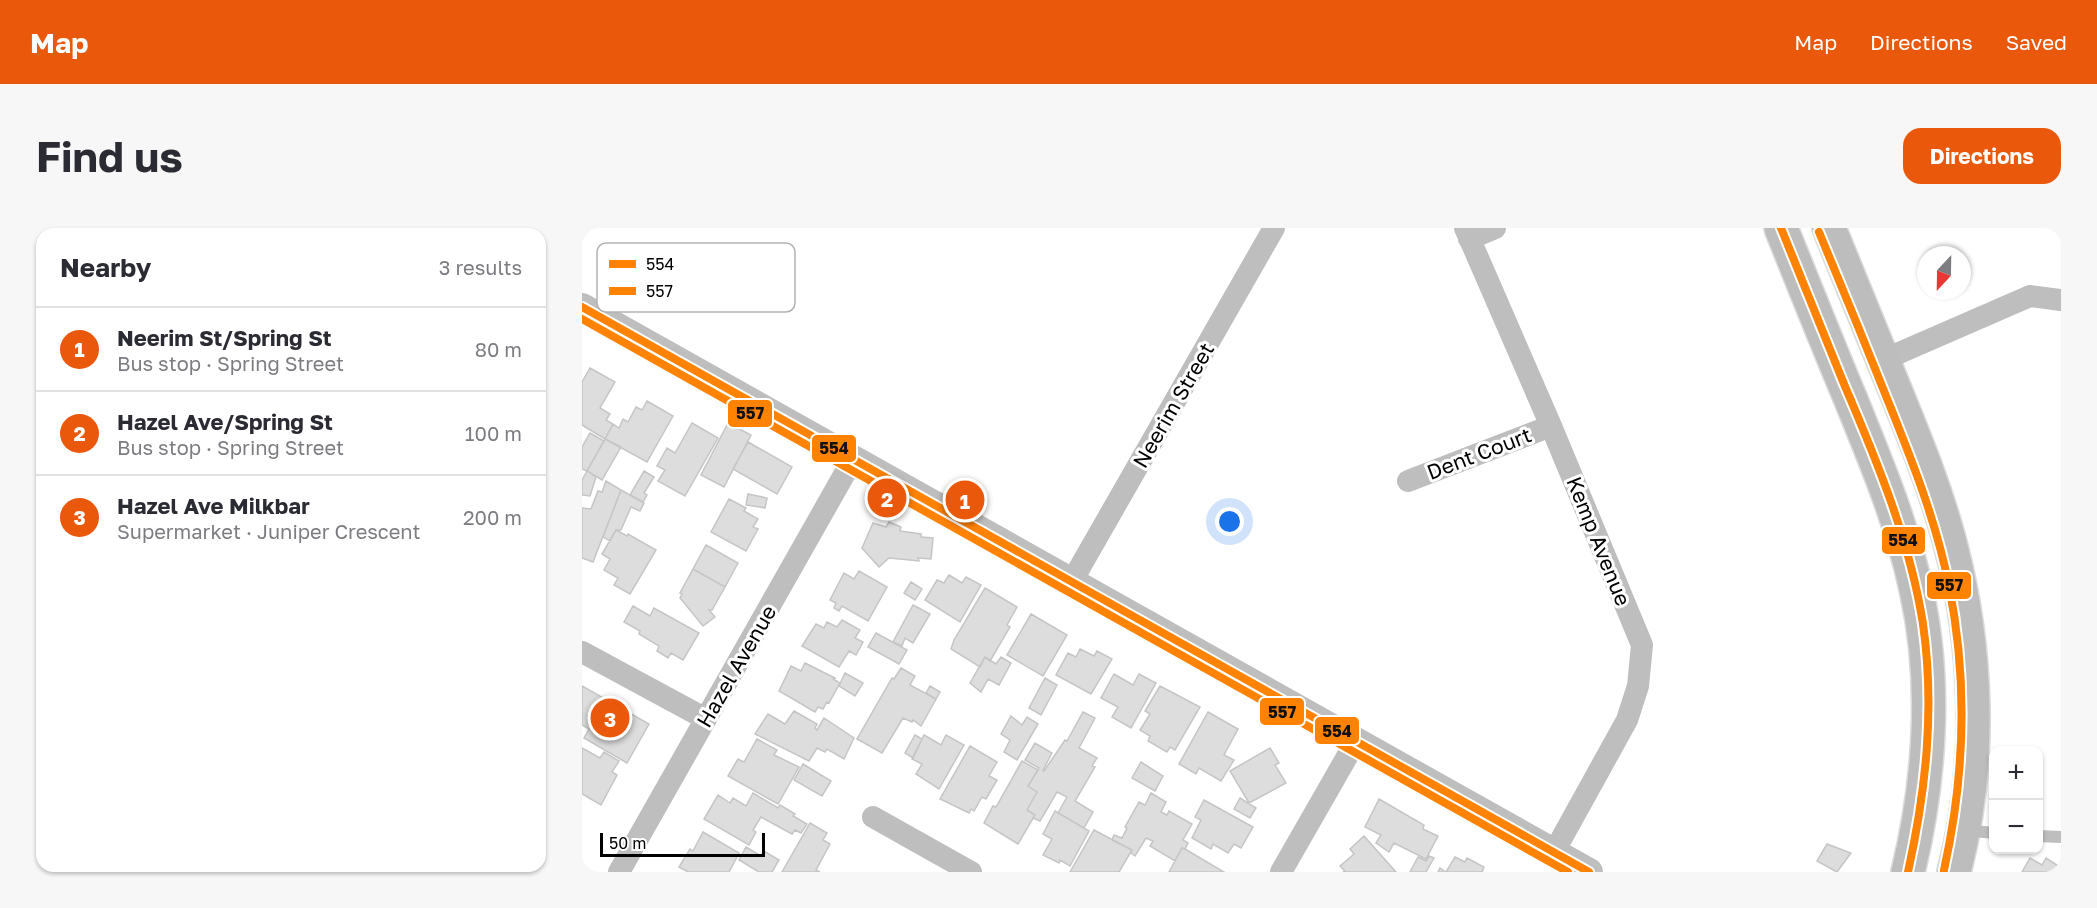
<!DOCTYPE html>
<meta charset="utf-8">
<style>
body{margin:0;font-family:"Golos Text",sans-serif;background:#f7f7f7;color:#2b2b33}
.controls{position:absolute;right:18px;bottom:18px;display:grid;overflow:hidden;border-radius:12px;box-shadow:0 2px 4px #0004}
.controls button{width:54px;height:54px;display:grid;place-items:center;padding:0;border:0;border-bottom:2px solid #e1e1e2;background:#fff;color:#2b2b33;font:30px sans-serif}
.compass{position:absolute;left:1335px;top:18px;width:54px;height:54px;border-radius:50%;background:#fff;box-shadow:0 2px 4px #0004;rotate:202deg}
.scale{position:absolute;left:18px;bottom:15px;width:165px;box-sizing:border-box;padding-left:6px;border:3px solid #000;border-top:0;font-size:16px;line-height:21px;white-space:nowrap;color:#000;-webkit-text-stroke:4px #fff;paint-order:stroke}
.you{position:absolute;left:648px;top:294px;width:21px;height:21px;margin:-15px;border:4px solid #fff;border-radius:50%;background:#1a73e8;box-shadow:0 0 0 9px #1a73e833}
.badge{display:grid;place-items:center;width:39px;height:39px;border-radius:50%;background:#ea580c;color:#fff;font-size:20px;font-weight:700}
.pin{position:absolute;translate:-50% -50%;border:3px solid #fff;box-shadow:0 2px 6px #0006}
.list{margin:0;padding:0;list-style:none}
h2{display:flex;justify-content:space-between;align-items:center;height:78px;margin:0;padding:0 24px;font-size:26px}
h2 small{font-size:20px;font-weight:400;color:#7c7c81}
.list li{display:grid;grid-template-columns:39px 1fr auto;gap:18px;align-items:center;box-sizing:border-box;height:84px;padding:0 24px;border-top:2px solid #e1e1e2}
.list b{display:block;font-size:22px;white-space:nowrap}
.list p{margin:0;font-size:20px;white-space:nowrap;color:#7c7c81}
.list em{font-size:20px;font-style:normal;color:#7c7c81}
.map{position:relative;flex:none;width:1479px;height:644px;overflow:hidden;border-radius:18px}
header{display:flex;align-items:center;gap:36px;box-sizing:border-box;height:84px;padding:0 30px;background:#ea580c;color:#fff}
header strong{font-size:28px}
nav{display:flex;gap:33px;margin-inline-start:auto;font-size:21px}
.intro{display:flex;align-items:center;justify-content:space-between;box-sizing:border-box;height:144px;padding:0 36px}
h1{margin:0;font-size:42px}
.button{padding:15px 27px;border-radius:18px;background:#ea580c;color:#fff;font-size:21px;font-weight:700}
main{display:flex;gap:36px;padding:0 36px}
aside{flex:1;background:#fff;border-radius:18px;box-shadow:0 2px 4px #0004}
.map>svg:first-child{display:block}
.building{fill:#ddd;stroke:#c5c5c5;stroke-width:1.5}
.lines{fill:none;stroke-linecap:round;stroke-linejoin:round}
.primary-casing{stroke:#dbdbdb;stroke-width:36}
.service{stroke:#bebebe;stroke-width:12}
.minor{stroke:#bebebe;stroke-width:22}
.tertiary{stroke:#bebebe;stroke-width:28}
.primary{stroke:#bdbdbd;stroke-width:33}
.bus-1-casing{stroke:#fff;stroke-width:12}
.bus-2-casing{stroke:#fff;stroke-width:12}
.bus-1{stroke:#ff8200;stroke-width:8}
.bus-2{stroke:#ff8200;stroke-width:8}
.labels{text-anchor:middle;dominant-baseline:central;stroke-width:6;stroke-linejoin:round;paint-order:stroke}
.street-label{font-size:21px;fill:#000;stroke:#fff}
.key{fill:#fff;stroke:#b2b2b2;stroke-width:1.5}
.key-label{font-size:16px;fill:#000}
.line-badge{stroke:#fff;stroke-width:2}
.pale-badge-label{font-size:16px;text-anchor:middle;font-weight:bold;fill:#111}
</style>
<header>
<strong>Map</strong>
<nav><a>Map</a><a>Directions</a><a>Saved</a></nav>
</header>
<div class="intro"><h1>Find us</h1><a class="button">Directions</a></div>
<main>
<aside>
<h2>Nearby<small>3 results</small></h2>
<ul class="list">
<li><span class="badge">1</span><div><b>Neerim St/Spring St</b><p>Bus stop · Spring Street</p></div><em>80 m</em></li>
<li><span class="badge">2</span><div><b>Hazel Ave/Spring St</b><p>Bus stop · Spring Street</p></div><em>100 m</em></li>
<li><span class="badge">3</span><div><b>Hazel Ave Milkbar</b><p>Supermarket · Juniper Crescent</p></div><em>200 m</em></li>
</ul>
</aside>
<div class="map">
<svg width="1479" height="644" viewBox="0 0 1479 644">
<rect width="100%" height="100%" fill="#fff"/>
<!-- building -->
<path class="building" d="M 8,140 L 33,154 L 18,180 L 28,186 L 24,192 L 31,196 L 23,211 L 0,197 L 0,154 Z
M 65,173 L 91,188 L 65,234 L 23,211 L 31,196 L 37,200 L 41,191 L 46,194 L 54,179 L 60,182 Z
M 110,195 L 136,210 L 103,268 L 76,253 L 83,242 L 75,238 L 85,220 L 93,225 Z
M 146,195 L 169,207 L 142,259 L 119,247 Z
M 8,205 L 22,213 L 5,243 L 0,241 L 0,219 Z
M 23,211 L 39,219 L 20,252 L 5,243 Z
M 166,214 L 210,239 L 195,266 L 151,241 Z
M 5,243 L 14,249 L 8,268 L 0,267 L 0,252 Z
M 62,243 L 72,249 L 62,265 L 65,267 L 61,274 L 48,267 Z
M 24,253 L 39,262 L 11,334 L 0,330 L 0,280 L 9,281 L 16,263 L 20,264 Z
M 39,262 L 62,275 L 58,283 L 49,279 L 39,302 L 34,302 L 28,313 L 21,309 Z
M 166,266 L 185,270 L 183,280 L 164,277 Z
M 147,271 L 164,280 L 162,283 L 176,291 L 171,299 L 176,301 L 164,323 L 129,304 Z
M 307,294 L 319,299 L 318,303 L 339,306 L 339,309 L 351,310 L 349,331 L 336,330 L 337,333 L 307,330 L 297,339 L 280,320 L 291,295 L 304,299 Z
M 34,302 L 45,308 L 46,306 L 74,322 L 48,366 L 32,357 L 36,350 L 22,342 L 28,331 L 20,326 Z
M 124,317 L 156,335 L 143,359 L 111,341 Z
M 111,341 L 143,359 L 130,382 L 127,382 L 133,389 L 121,398 L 98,370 L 100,366 L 98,365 Z
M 277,343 L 305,359 L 286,393 L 260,378 L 257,383 L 252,380 L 254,375 L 248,372 L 262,345 L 272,351 Z
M 367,347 L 380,355 L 384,349 L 399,357 L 378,394 L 343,372 L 355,352 L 362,355 Z
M 329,354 L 340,361 L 333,372 L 322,365 Z
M 403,360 L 435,379 L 425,397 L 428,399 L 408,433 L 403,429 L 398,439 L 369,421 L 372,412 Z
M 331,377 L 348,386 L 331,415 L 323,410 L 320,418 L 311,414 Z
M 51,378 L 68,388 L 72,380 L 117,405 L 101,432 L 89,425 L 86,430 L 75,423 L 77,418 L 57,406 L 58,403 L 42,394 Z
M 449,386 L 485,407 L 461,448 L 425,427 Z
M 260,392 L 278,402 L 273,410 L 281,414 L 274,427 L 267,423 L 257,439 L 220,418 L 234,396 L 242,400 L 245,394 L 255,399 Z
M 294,405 L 325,422 L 317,436 L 286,419 Z
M 498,421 L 512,428 L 515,423 L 530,431 L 509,466 L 474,447 L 486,425 L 494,429 Z
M 403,429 L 414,436 L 419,429 L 429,435 L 417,457 L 406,451 L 399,464 L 388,455 Z
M 223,435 L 253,450 L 251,451 L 258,455 L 247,475 L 245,474 L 241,481 L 236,479 L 233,484 L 197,463 L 209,438 L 219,443 Z
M 319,440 L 333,448 L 328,457 L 354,471 L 339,498 L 331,492 L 330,494 L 321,490 L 300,525 L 275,511 L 310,450 L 312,451 Z
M 263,445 L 281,455 L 273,468 L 257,458 Z
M 532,446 L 551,457 L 557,446 L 574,455 L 549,500 L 530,489 L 536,479 L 519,470 Z
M 463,450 L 475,457 L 459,487 L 447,480 Z
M 0,458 L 67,496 L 45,535 L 2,510 L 7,501 L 0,497 Z
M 348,458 L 358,464 L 354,471 L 344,465 Z
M 578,458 L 618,479 L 593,522 L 588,519 L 585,524 L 566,513 L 568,508 L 558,502 L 568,486 L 563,483 Z
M 212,483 L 235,496 L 233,500 L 235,502 L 242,490 L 272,510 L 262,531 L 245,521 L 243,524 L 235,520 L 227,533 L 173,506 L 186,486 L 203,496 Z
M 501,484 L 513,490 L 497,520 L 515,530 L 510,538 L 513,539 L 493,573 L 511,584 L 502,600 L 476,585 L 485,569 L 475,564 L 458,593 L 451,590 L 453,587 L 445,582 L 455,564 L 446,558 L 457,540 L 443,532 L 453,515 L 470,525 L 461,542 L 462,543 L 483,512 L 485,513 Z
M 626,484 L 656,501 L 642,527 L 652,532 L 639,553 L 617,540 L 614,546 L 597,536 Z
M 429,488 L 440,497 L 445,489 L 456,496 L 435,532 L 422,524 L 428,512 L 419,506 Z
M 333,507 L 340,511 L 331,530 L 323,525 Z
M 342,507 L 359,517 L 364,507 L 382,517 L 357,561 L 334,546 L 340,536 L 330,531 Z
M 175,511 L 195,522 L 192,527 L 217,539 L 196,576 L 146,548 L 156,531 L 162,534 Z
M 388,518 L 415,534 L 407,548 L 415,552 L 404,571 L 400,569 L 392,583 L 389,581 L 387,585 L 358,571 Z
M 0,520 L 18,530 L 22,524 L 37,533 L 30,544 L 35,547 L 19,577 L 0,566 Z
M 688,520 L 697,535 L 693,537 L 704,555 L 667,575 L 648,543 Z
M 440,533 L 456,542 L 446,558 L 455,564 L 445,582 L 453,587 L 436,616 L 402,595 L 411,578 L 414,579 Z
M 559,534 L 581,548 L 573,563 L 550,550 Z
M 221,536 L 249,553 L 240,568 L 212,552 Z
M 171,565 L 196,580 L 198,577 L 213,586 L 211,588 L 225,596 L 219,605 L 213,602 L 210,606 L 179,589 L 171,602 L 174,604 L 167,617 L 122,591 L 136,567 L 148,575 L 151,570 L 164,578 Z
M 569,565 L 584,574 L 579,584 L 585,587 L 587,583 L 610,596 L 601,612 L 606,615 L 603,621 L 600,620 L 593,633 L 568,618 L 571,613 L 564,610 L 553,628 L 549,625 L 550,622 L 530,612 L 532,607 L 540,610 L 545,600 L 543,599 L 557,574 L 563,577 Z
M 658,570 L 674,580 L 668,590 L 652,581 Z
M 797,571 L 842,597 L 841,601 L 856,608 L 844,631 L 812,615 L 807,624 L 794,615 L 799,607 L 783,599 Z
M 622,572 L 671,599 L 659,620 L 652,616 L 646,625 L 631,616 L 629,621 L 610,610 L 619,592 L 613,589 Z
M 473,583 L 507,603 L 488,638 L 478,632 L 477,635 L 461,627 L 470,611 L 461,606 Z
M 228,595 L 245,605 L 241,612 L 248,616 L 234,642 L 238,644 L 200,644 Z
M 512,602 L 550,622 L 537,644 L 488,644 Z
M 121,604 L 157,625 L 147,644 L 106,644 L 97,639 L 108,621 L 111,623 Z
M 782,608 L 814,644 L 761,644 L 763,643 L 758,638 L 772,626 L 768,621 Z
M 1245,616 L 1269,625 L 1255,644 L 1235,633 Z
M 164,619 L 179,628 L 182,623 L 197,632 L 190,644 L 177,644 L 157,632 Z
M 600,620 L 603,621 L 642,644 L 587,644 Z
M 847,628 L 852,630 L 844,644 L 828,644 L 836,629 L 844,633 Z
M 873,629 L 883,634 L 885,630 L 902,639 L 900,644 L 856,644 L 858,640 L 864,644 Z
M 1448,630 L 1460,637 L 1464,630 L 1478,639 L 1476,643 L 1479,644 L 1440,644 Z"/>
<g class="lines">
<defs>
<path id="primary" d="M 1199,0 C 1222,57 1245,115 1269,172 C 1294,234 1320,295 1334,361 C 1355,453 1348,553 1326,644
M 1247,0 C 1270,56 1293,112 1316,169 C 1335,216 1355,265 1368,315 C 1396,421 1400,537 1372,644"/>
</defs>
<!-- primary casing -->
<use href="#primary" class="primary-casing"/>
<!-- service -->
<path class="service" d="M 1382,602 L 1412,605
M 1456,608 L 1479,609"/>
<!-- minor -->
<path class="minor" d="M 883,0 L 969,198 L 1060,417 L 1056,458 L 1045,492 L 972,624
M 887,11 L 913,0
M 1301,132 L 1448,68 L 1479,72
M 826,253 L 969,198
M 490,353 L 692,0
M 0,424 L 124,491
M 291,589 L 389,644
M 37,644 L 271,231
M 699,644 L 774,513"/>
<!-- tertiary -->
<path class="tertiary" d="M 0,79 L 1007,644"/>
<!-- primary -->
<use href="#primary" class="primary"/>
<defs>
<path id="bus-1" d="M 1199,0 C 1220,52 1241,104 1262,156 C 1295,233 1328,313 1341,396 C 1353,480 1344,562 1326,644
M 0,79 L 1007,644"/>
<path id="bus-2" d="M 1237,4 C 1260,59 1282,113 1304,168 C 1329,230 1354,292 1367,358 C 1386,453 1383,547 1362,642
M 0,91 L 986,644"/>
</defs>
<!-- bus-1 casing -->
<use href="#bus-1" class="bus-1-casing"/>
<!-- bus-2 casing -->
<use href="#bus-2" class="bus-2-casing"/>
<!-- bus-1 -->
<use href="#bus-1" class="bus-1"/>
<!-- bus-2 -->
<use href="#bus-2" class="bus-2"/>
</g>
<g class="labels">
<!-- street labels -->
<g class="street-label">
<text transform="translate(591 177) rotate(-60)">Neerim Street</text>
<text transform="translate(897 225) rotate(-21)">Dent Court</text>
<text transform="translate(1017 313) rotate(68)">Kemp Avenue</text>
<text transform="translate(154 438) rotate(-60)">Hazel Avenue</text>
</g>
</g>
<!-- legend -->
<rect x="15" y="15" width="198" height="69" rx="9" class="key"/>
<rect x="27" y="32" width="27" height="8" fill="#ff8200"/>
<rect x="27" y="59" width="27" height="8" fill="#ff8200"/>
<g class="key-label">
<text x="64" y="42">554</text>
<text x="64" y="69">557</text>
</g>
<g class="line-badge">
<rect x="145" y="171" width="46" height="29" rx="6" fill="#ff8200"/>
<rect x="229" y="206" width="46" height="29" rx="6" fill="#ff8200"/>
<rect x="1299" y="298" width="45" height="29" rx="6" fill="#ff8200"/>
<rect x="1344" y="343" width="46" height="29" rx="6" fill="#ff8200"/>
<rect x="677" y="469" width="46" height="29" rx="6" fill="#ff8200"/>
<rect x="732" y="488" width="46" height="29" rx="6" fill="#ff8200"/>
</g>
<g class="pale-badge-label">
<text x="168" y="191">557</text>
<text x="252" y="226">554</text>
<text x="1321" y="318">554</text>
<text x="1367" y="363">557</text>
<text x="700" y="490">557</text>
<text x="755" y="509">554</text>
</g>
</svg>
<div class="controls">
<button>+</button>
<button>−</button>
</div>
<svg class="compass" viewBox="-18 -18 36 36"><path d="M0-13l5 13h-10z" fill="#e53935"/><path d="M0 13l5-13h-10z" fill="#7c7c81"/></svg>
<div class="scale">50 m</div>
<div class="you"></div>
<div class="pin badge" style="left:383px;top:272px">1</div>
<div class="pin badge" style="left:305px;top:270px">2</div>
<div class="pin badge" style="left:28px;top:490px">3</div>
</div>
</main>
